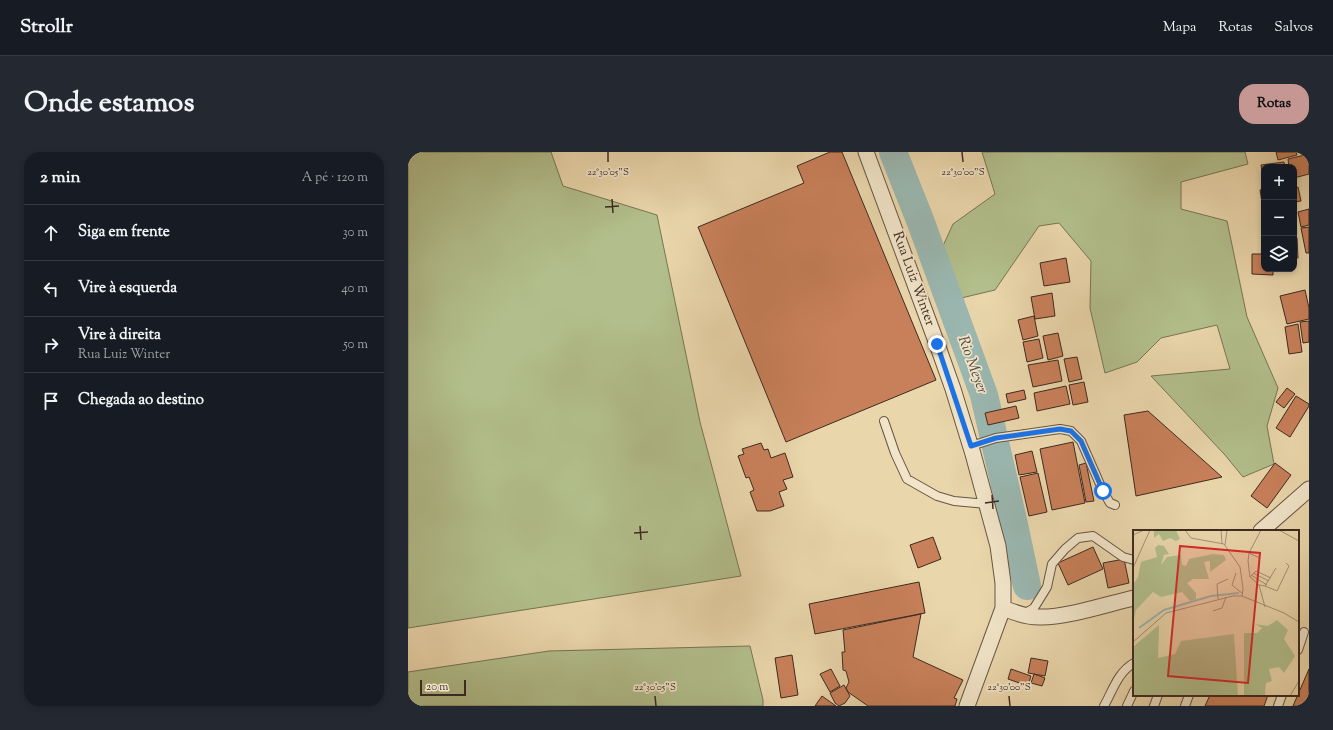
<!DOCTYPE html>
<html lang="pt">
<meta charset="utf-8">
<style>
body{margin:0;font-family:"Sorts Mill Goudy",serif;background:#242831;color:#f1f3f6}
.controls{position:absolute;right:12px;top:12px;display:grid;overflow:hidden;border-radius:8px;box-shadow:0 2px 6px #0003}
.controls button{width:36px;height:36px;display:grid;place-items:center;padding:0;border:0;border-bottom:1px solid #363941;background:#171b24;color:#f1f3f6;font:20px sans-serif}
.scale{position:absolute;left:12px;bottom:10px;width:46px;box-sizing:border-box;padding-left:4px;border:2px solid #3d2a21;border-top:0;font-size:11px;line-height:14px;white-space:nowrap;color:#3d2a21;-webkit-text-stroke:3px #f1e4c8;paint-order:stroke}
.stop{position:absolute;width:12px;height:12px;margin:-9px;border:3px solid #1a73e8;border-radius:50%;background:#fff}
.stop.end{background:#1a73e8;border-color:#fff;box-shadow:0 1px 4px #0008}
.list{margin:0;padding:0;list-style:none}
h2{display:flex;justify-content:space-between;align-items:center;height:52px;margin:0;padding:0 16px;font-size:17px}
h2 small{font-size:13px;font-weight:400;color:#9ea1a6}
.list li{display:grid;grid-template-columns:26px 1fr auto;gap:12px;align-items:center;box-sizing:border-box;height:56px;padding:0 16px;border-top:1px solid #363941}
.list b{display:block;font-size:15px;white-space:nowrap}
.list p{margin:0;font-size:13px;white-space:nowrap;color:#9ea1a6}
.list em{font-size:13px;font-style:normal;color:#9ea1a6}
.icon{flex:none;width:22px;height:22px;fill:none;stroke:currentColor;stroke-width:2;stroke-linecap:round;stroke-linejoin:round}
.map{position:relative;flex:none;width:901px;height:554px;overflow:hidden;border-radius:16px}
header{display:flex;align-items:center;gap:24px;box-sizing:border-box;height:56px;padding:0 20px;background:#171b24;border-bottom:1px solid #363941}
header strong{font-size:19px}
nav{display:flex;gap:22px;margin-inline-start:auto;font-size:14px}
.intro{display:flex;align-items:center;justify-content:space-between;box-sizing:border-box;height:96px;padding:0 24px}
h1{margin:0;font-size:28px}
.button{padding:10px 18px;border-radius:16px;background:#c59692;color:#111;font-size:14px;font-weight:700}
main{display:flex;gap:24px;padding:0 24px}
aside{flex:1;background:#171b24;border-radius:16px;box-shadow:0 2px 6px #0003}
.map>svg:first-child{display:block}
.green{fill:#b2bf8c;stroke:#787456}
.lines{fill:none;stroke-linecap:round;stroke-linejoin:round}
.river{stroke:#9ab7b0;stroke-width:28}
.building{fill:#c8805a;stroke:#3d2a21}
.lane-casing{stroke:#685544;stroke-width:10}
.street-casing{stroke:#685544;stroke-width:17}
.lane{stroke:#f1e4c8;stroke-width:8}
.street{stroke:#f1e4c8;stroke-width:15}
.route{stroke:#1a73e8;stroke-width:5}
.ticks{fill:none;stroke:#3d2a21;stroke-width:1.5}
.labels{text-anchor:middle;dominant-baseline:central;stroke-width:3.5;stroke-linejoin:round;paint-order:stroke}
.street-label{font-size:14px;fill:#3d2a21;stroke:#f1e4c8}
.water-label{font-size:15px;font-style:italic;fill:#544d45;stroke:#f1e4c8}
.inset-river{fill:none;stroke:#9ab7b0;stroke-width:2}
.inset-road{fill:none;stroke:#a59174;stroke-width:1}
.view{fill:#d62828;fill-opacity:0.15;stroke:#d62828;stroke-width:2}
.inset-edge{fill:none;stroke:#3d2a21;stroke-width:2}
.ticks-label{font-size:10px;text-anchor:middle;fill:#3d2a21;stroke:#f1e4c8;stroke-width:3.5;stroke-linejoin:round;paint-order:stroke}
</style>
<header>
<strong>Strollr</strong>
<nav><a>Mapa</a><a>Rotas</a><a>Salvos</a></nav>
</header>
<div class="intro"><h1>Onde estamos</h1><a class="button">Rotas</a></div>
<main>
<aside>
<h2>2 min<small>A pé · 120 m</small></h2>
<ul class="list">
<li><svg class="icon" aria-label="ahead" viewBox="0 0 24 24"><path d="M12 20V5M6 11l6-6 6 6"/></svg><div><b>Siga em frente</b></div><em>30 m</em></li>
<li><svg class="icon" aria-label="left" viewBox="0 0 24 24"><path d="M17 20v-9H6M10 6l-5 5 5 5"/></svg><div><b>Vire à esquerda</b></div><em>40 m</em></li>
<li><svg class="icon" aria-label="right" viewBox="0 0 24 24"><path d="M7 20v-9h11M14 6l5 5-5 5"/></svg><div><b>Vire à direita</b><p>Rua Luiz Winter</p></div><em>50 m</em></li>
<li><svg class="icon" aria-label="arrive" viewBox="0 0 24 24"><path d="M6 21V4h12l-3 4 3 4H6"/></svg><div><b>Chegada ao destino</b></div></li>
</ul>
</aside>
<div class="map">
<svg width="901" height="554" viewBox="0 0 901 554">
<rect width="100%" height="100%" fill="#ead6ab"/>
<filter id="stains"><feTurbulence type="fractalNoise" baseFrequency=".005" numOctaves="4"/><feColorMatrix values="0 0 0 0 .2 0 0 0 0 .09 0 0 0 0 .02 0 0 0 .5 -.17"/></filter>
<radialGradient id="worn" r=".72"><stop offset=".6" stop-color="#630" stop-opacity="0"/><stop offset="1" stop-color="#630" stop-opacity=".3"/></radialGradient>
<!-- green -->
<path class="green" d="M 0,0 L 143,0 L 155,34 L 249,63 L 292,270 L 333,424 L 0,476 Z
M 574,0 L 837,0 L 840,12 L 773,30 L 773,57 L 819,69 L 839,165 L 870,236 L 859,274 L 866,312 L 835,325 L 817,303 L 743,224 L 822,217 L 809,173 L 753,186 L 729,210 L 697,221 L 682,156 L 683,109 L 651,71 L 631,74 L 587,138 L 549,147 L 529,107 L 545,72 L 587,42 Z
M 342,494 L 355,548 L 355,554 L 0,554 L 0,520 L 141,499 Z"/>
<g class="lines">
<!-- river -->
<path class="river" d="M 485,0 L 512,68 L 576,243 L 605,368 L 619,434"/>
</g>
<!-- building -->
<path class="building" d="M 422,0 L 434,0 L 528,228 L 378,290 L 290,75 L 396,31 L 389,14 Z
M 868,0 L 888,0 L 889,3 L 870,8 Z
M 901,2 L 901,22 L 886,26 L 886,15 L 881,15 L 880,7 Z
M 876,10 L 877,15 L 856,15 L 856,31 L 853,13 Z
M 890,35 L 893,49 L 886,50 L 886,36 Z
M 856,37 L 856,56 L 855,56 L 852,38 Z
M 901,57 L 901,73 L 893,75 L 890,60 Z
M 901,75 L 901,101 L 898,101 L 893,76 Z
M 886,86 L 889,86 L 890,106 L 886,106 Z
M 844,102 L 856,102 L 856,117 L 865,117 L 865,123 L 844,122 Z
M 658,106 L 662,130 L 636,134 L 632,111 Z
M 897,138 L 901,156 L 901,167 L 879,172 L 872,144 Z
M 644,141 L 647,164 L 627,167 L 623,145 Z
M 626,164 L 630,184 L 615,188 L 610,168 Z
M 901,169 L 901,190 L 895,191 L 892,170 Z
M 890,172 L 894,200 L 881,202 L 877,175 Z
M 650,181 L 655,204 L 640,208 L 635,184 Z
M 631,187 L 635,206 L 619,210 L 615,190 Z
M 669,205 L 674,227 L 661,230 L 656,207 Z
M 650,208 L 654,229 L 625,235 L 620,213 Z
M 676,230 L 680,250 L 665,253 L 661,233 Z
M 658,234 L 662,252 L 629,259 L 626,241 Z
M 879,236 L 887,242 L 876,256 L 868,250 Z
M 616,238 L 618,247 L 600,251 L 598,242 Z
M 888,244 L 901,252 L 901,254 L 882,285 L 868,276 Z
M 608,254 L 611,266 L 580,273 L 577,261 Z
M 740,259 L 814,325 L 728,344 L 716,263 Z
M 665,290 L 677,351 L 644,358 L 632,297 Z
M 353,291 L 356,298 L 360,297 L 363,306 L 377,301 L 385,325 L 375,328 L 379,337 L 371,340 L 376,354 L 362,359 L 349,359 L 342,340 L 346,338 L 341,325 L 338,326 L 330,304 L 336,302 L 334,297 Z
M 624,299 L 629,320 L 611,323 L 607,303 Z
M 678,311 L 686,349 L 678,350 L 671,313 Z
M 867,311 L 883,323 L 859,356 L 843,344 Z
M 630,321 L 639,360 L 621,364 L 612,325 Z
M 525,385 L 533,407 L 510,416 L 502,393 Z
M 685,395 L 695,417 L 660,433 L 650,411 Z
M 716,407 L 721,431 L 700,436 L 695,411 Z
M 511,430 L 517,461 L 407,482 L 401,452 Z
M 513,462 L 505,505 L 555,528 L 546,546 L 549,547 L 547,554 L 460,554 L 440,540 L 438,536 L 441,530 L 438,519 L 435,518 L 434,500 L 437,500 L 435,478 Z
M 384,503 L 390,543 L 373,546 L 367,506 Z
M 623,506 L 640,509 L 637,524 L 620,521 Z
M 423,517 L 432,534 L 422,540 L 412,522 Z
M 603,517 L 623,524 L 620,534 L 600,527 Z
M 901,517 L 901,554 L 885,554 Z
M 626,522 L 637,526 L 634,534 L 623,531 Z
M 436,533 L 442,544 L 437,551 L 431,554 L 427,551 L 422,541 Z
M 802,543 L 860,543 L 856,554 L 797,554 Z
M 414,544 L 428,554 L 407,554 Z"/>
<g class="lines">
<defs>
<path id="lane" d="M 476,269 L 487,301 L 499,327 L 529,344 L 546,349 L 579,352
M 563,294 L 588,286 L 652,277 L 663,279 L 673,289 L 695,339 L 702,351 L 707,353
M 616,462 L 626,456 L 639,435 L 644,412 L 657,397 L 670,386 L 685,384 L 715,405 L 726,408
M 890,498 L 896,480
M 696,554 C 705,538 710,520 726,511
M 719,554 L 726,539
M 746,554 L 750,543
M 777,554 L 781,543
M 870,554 L 874,543"/>
<path id="street" d="M 458,0 L 529,192 L 545,237 L 565,302 L 590,394 L 595,431 L 595,456 L 559,554
M 853,379 L 901,337
M 595,456 C 607,461 618,465 631,465 C 658,466 699,452 726,446"/>
</defs>
<!-- lane casing -->
<use href="#lane" class="lane-casing"/>
<!-- street casing -->
<use href="#street" class="street-casing"/>
<!-- lane -->
<use href="#lane" class="lane"/>
<!-- street -->
<use href="#street" class="street"/>
</g>
<g class="lines">
<!-- route -->
<path class="route" d="M 529,192 L 563,294 L 588,286 L 652,277 L 663,279 L 673,289 L 695,339"/>
</g>
<!-- ticks -->
<path class="ticks" d="M 200,0 L 200,10M 554,0 L 555,10M 204,47 L 205,61M 197,55 L 211,54M 584,343 L 585,357M 577,351 L 591,349M 232,374 L 233,388M 226,381 L 240,380M 247,544 L 248,554M 601,544 L 602,554"/>
<g class="labels">
<!-- street labels -->
<g class="street-label">
<text transform="translate(505 127) rotate(70)">Rua Luiz Winter</text>
</g>
<!-- water labels -->
<g class="water-label">
<text transform="translate(564 213) rotate(70)">Rio Meyer</text>
</g>
</g>
<!-- overview -->
<g transform="translate(725 378)">
<rect width="166" height="166" fill="#ead6ab"/>
<path d="M 43,0 L 47,9 L 43,11 L 37,8 L 30,11 L 26,4 L 21,8 L 21,0 ZM 25,15 L 31,16 L 36,24 L 31,25 L 28,35 L 34,27 L 48,25 L 49,35 L 53,36 L 56,29 L 80,24 L 91,25 L 93,30 L 77,42 L 77,31 L 71,32 L 76,49 L 60,49 L 54,53 L 63,63 L 63,69 L 57,71 L 49,62 L 28,67 L 20,62 L 3,80 L 0,94 L 0,55 L 5,47 L 8,32 L 24,27 L 22,18 ZM 144,90 L 155,100 L 151,109 L 162,126 L 151,143 L 146,137 L 136,139 L 139,151 L 133,153 L 132,165 L 111,166 L 111,103 L 124,103 L 129,98 L 122,94 L 135,96 ZM 26,95 L 25,128 L 42,124 L 48,111 L 101,104 L 105,166 L 0,166 L 0,117 Z" fill="#b2bf8c"/>
<path class="inset-river" d="M 6,98 L 31,80 L 78,66 L 106,63"/>
<path class="inset-road" d="M 52,0 L 58,8 L 91,14 L 107,37 L 110,59 L 109,66M 88,0 L 89,13M 128,0 L 116,23 L 115,31 L 117,47 L 126,55 L 132,77M 146,0 L 166,11M 0,5 L 11,0M 92,15 L 94,0M 116,23 L 127,28M 0,38 L 17,0M 103,43 L 99,55 L 110,64M 120,43 L 136,51M 118,45 L 134,55M 117,47 L 123,41 L 138,48M 126,55 L 132,56 L 143,38M 132,56 L 144,61 L 156,36 L 153,33M 85,69 L 84,54 L 95,49M 80,81 L 89,78 L 93,67M 0,112 L 33,83 L 100,66 L 109,66 L 151,83 L 166,92M 157,166 L 166,151"/>
<path class="view" d="M 47,16 L 127,23 L 115,153 L 35,146 Z"/>
<rect width="166" height="166" class="inset-edge"/>
</g>
<g class="ticks-label">
<text x="200" y="23">22°30'05"S</text>
<text x="555" y="23">22°30'00"S</text>
<text x="247" y="538">22°30'05"S</text>
<text x="601" y="538">22°30'00"S</text>
</g>
<rect width="100%" height="100%" filter="url(#stains)"/>
<rect width="100%" height="100%" fill="url(#worn)"/>
</svg>
<div class="controls">
<button>+</button>
<button>−</button>
<button><svg class="icon" aria-label="layers" viewBox="0 0 24 24"><path d="M12 4l9 5-9 5-9-5zM3 14l9 5 9-5"/></svg></button>
</div>
<div class="scale">20 m</div>
<div class="stop" style="left:695px;top:339px"></div>
<div class="stop end" style="left:529px;top:192px"></div>
</div>
</main>
